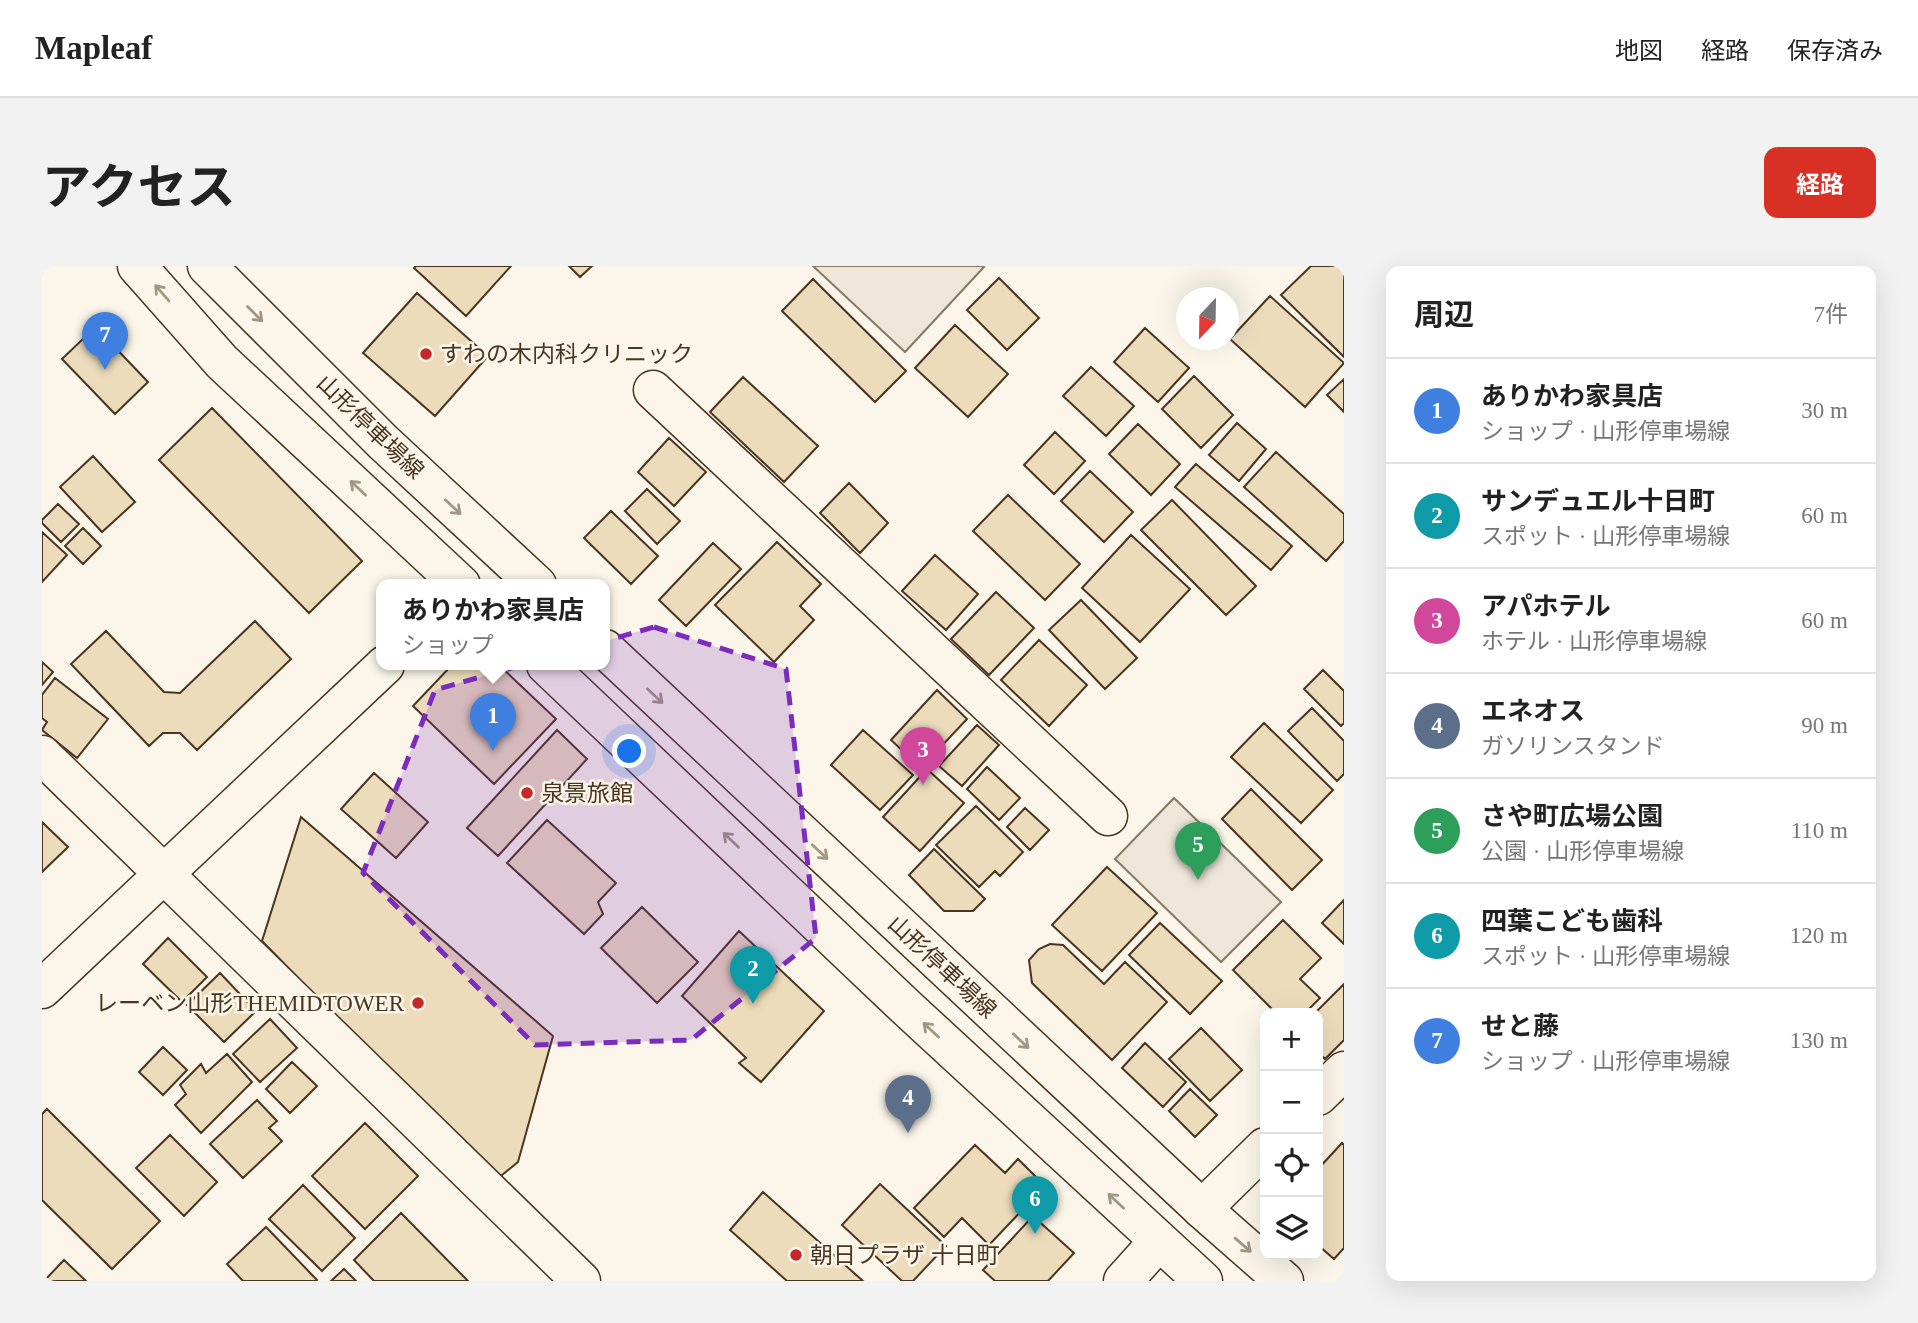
<!DOCTYPE html>
<html lang="ja">
<meta charset="utf-8">
<style>
body{margin:0;font-family:"Times New Roman","Noto Sans JP",serif;background:#f2f2f2;color:#222}
.controls{position:absolute;right:21px;bottom:21px;display:grid;overflow:hidden;border-radius:14px;box-shadow:0 7px 28px #0002}
.controls button{width:63px;height:63px;display:grid;place-items:center;padding:0;border:0;border-bottom:2px solid #e0e0e0;background:#fff;color:#222;font:35px sans-serif}
.compass{position:absolute;left:1134px;top:21px;width:63px;height:63px;border-radius:50%;background:#fff;box-shadow:0 7px 28px #0002;rotate:202deg}
.you{position:absolute;left:588px;top:486px;width:24px;height:24px;margin:-18px;border:5px solid #fff;border-radius:50%;background:#1a73e8;box-shadow:0 0 0 10px #1a73e833}
.badge{display:grid;place-items:center;width:46px;height:46px;border-radius:50%;background:#d93025;color:#fff;font-size:23px;font-weight:700}
.pin{position:absolute;translate:-50% -58px;filter:drop-shadow(0 2px 4px #0008)}
.pin::after{content:'';position:absolute;top:37px;width:24px;height:21px;background:inherit;clip-path:polygon(0 0,100% 0,50% 100%)}
.popup{position:absolute;left:334px;top:313px;width:234px;height:91px;box-sizing:border-box;display:grid;place-content:center;border-radius:14px;background:#fff;filter:drop-shadow(0 2px 5px #0005);font-size:23px;white-space:nowrap;color:#767676}
.popup b{font-size:26px;color:#222}
.popup::after{content:'';position:absolute;left:50%;top:100%;margin-left:-14px;border:14px solid transparent;border-top-color:#fff}
.list{margin:0;padding:0;list-style:none}
h2{display:flex;justify-content:space-between;align-items:center;height:91px;margin:0;padding:0 28px;font-size:30px}
h2 small{font-size:23px;font-weight:400;color:#767676}
.list li{display:grid;grid-template-columns:46px 1fr auto;gap:21px;align-items:center;box-sizing:border-box;height:105px;padding:0 28px;border-top:2px solid #e0e0e0}
.list b{display:block;font-size:26px;white-space:nowrap}
.list p{margin:0;font-size:23px;white-space:nowrap;color:#767676}
.list em{font-size:23px;font-style:normal;color:#767676}
.icon{flex:none;width:38px;height:38px;fill:none;stroke:currentColor;stroke-width:2;stroke-linecap:round;stroke-linejoin:round}
.map{position:relative;flex:none;width:1302px;height:1015px;overflow:hidden;border-radius:14px}
header{display:flex;align-items:center;gap:42px;box-sizing:border-box;height:98px;padding:0 35px;background:#fff;border-bottom:2px solid #e0e0e0}
header strong{font-size:33px}
nav{display:flex;gap:38px;margin-inline-start:auto;font-size:24px}
.intro{display:flex;align-items:center;justify-content:space-between;box-sizing:border-box;height:168px;padding:0 42px}
h1{margin:0;font-size:49px}
.button{padding:18px 32px;border-radius:14px;background:#d93025;color:#fff;font-size:24px;font-weight:700}
main{display:flex;gap:42px;padding:0 42px}
aside{flex:1;background:#fff;border-radius:14px;box-shadow:0 7px 28px #0002}
.map>svg:first-child{display:block}
.green{fill:#ede6d9;stroke:#887966;stroke-width:2}
.building{fill:#ecdcbc;stroke:#4a3520;stroke-width:2}
.lines{fill:none;stroke-linecap:round;stroke-linejoin:round}
.minor-casing{stroke:#4a3520;stroke-width:41}
.major-casing{stroke:#4a3520;stroke-width:41}
.minor{stroke:#fbf6e9;stroke-width:38}
.major{stroke:#fbf6e9;stroke-width:38}
.oneway{stroke:#a29684}
.marked{fill:#7b2cbf;fill-opacity:0.2;stroke:#7b2cbf;stroke-width:5;stroke-dasharray:14 9;stroke-linejoin:round}
.poi-dot{fill:#c62828;stroke:#fbf6e9;stroke-width:2.5}
.labels{text-anchor:middle;dominant-baseline:central;stroke-width:5;stroke-linejoin:round;paint-order:stroke}
.poi-label{font-size:23px;fill:#4a3520;stroke:#fbf6e9;text-anchor:start}
.street-label{font-size:23px;fill:#4a3520;stroke:#fbf6e9}
</style>
<header>
<strong>Mapleaf</strong>
<nav><a>地図</a><a>経路</a><a>保存済み</a></nav>
</header>
<div class="intro"><h1>アクセス</h1><a class="button">経路</a></div>
<main>
<div class="map">
<svg width="1302" height="1015" viewBox="0 0 1302 1015">
<rect width="100%" height="100%" fill="#fbf6e9"/>
<!-- green -->
<path class="green" d="M 771,0 L 940,0 L 942,1 L 863,86 Z
M 1132,532 L 1239,636 L 1179,696 L 1073,593 Z"/>
<!-- building -->
<path class="building" d="M 374,0 L 469,0 L 424,50 L 372,2 Z
M 527,0 L 550,0 L 538,11 Z
M 1269,0 L 1302,0 L 1302,91 L 1239,29 Z
M 957,12 L 997,52 L 965,84 L 925,44 Z
M 771,13 L 864,105 L 833,136 L 740,45 Z
M 375,27 L 446,90 L 393,150 L 321,87 Z
M 1228,30 L 1302,97 L 1263,141 L 1188,73 Z
M 913,59 L 966,108 L 926,151 L 873,102 Z
M 1103,62 L 1147,102 L 1116,136 L 1072,96 Z
M 46,68 L 65,73 L 106,116 L 73,148 L 20,93 Z
M 1049,101 L 1092,140 L 1064,170 L 1021,130 Z
M 1152,110 L 1191,149 L 1159,182 L 1120,143 Z
M 701,111 L 776,180 L 742,216 L 668,146 Z
M 1302,113 L 1302,146 L 1285,129 Z
M 170,142 L 320,295 L 267,347 L 117,194 Z
M 1195,157 L 1224,183 L 1197,215 L 1167,189 Z
M 1096,158 L 1138,198 L 1109,229 L 1067,188 Z
M 1013,166 L 1043,195 L 1012,228 L 982,199 Z
M 627,172 L 664,206 L 632,240 L 596,206 Z
M 1234,186 L 1302,248 L 1302,275 L 1284,295 L 1202,221 Z
M 51,190 L 93,236 L 60,266 L 18,221 Z
M 1154,198 L 1250,280 L 1229,304 L 1133,221 Z
M 1048,205 L 1091,246 L 1062,276 L 1019,235 Z
M 807,217 L 846,257 L 818,287 L 778,247 Z
M 605,223 L 638,255 L 615,278 L 583,245 Z
M 966,229 L 1038,298 L 1003,334 L 931,265 Z
M 1130,234 L 1214,320 L 1184,349 L 1099,264 Z
M 16,238 L 37,258 L 19,276 L 0,257 L 0,254 Z
M 569,245 L 616,290 L 589,318 L 542,272 Z
M 41,262 L 59,280 L 41,298 L 23,280 Z
M 0,266 L 25,289 L 0,316 Z
M 1089,269 L 1148,323 L 1098,376 L 1040,322 Z
M 735,276 L 779,318 L 758,340 L 772,354 L 732,396 L 673,339 Z
M 671,277 L 699,303 L 644,360 L 617,334 Z
M 893,289 L 936,328 L 904,364 L 860,325 Z
M 954,326 L 992,362 L 947,409 L 909,373 Z
M 1039,334 L 1095,392 L 1063,423 L 1007,364 Z
M 213,355 L 249,393 L 155,484 L 138,467 L 121,467 L 107,480 L 29,398 L 64,365 L 122,426 L 138,427 Z
M 997,374 L 1045,419 L 1007,460 L 959,414 Z
M 0,396 L 11,406 L 0,419 Z
M 457,399 L 514,453 L 452,518 L 371,440 L 409,400 Z
M 1281,404 L 1302,425 L 1302,457 L 1299,460 L 1262,423 Z
M 13,412 L 66,453 L 35,492 L 0,464 L 5,456 L 0,452 L 0,429 Z
M 895,424 L 925,453 L 879,502 L 849,474 Z
M 1270,442 L 1302,475 L 1302,508 L 1295,515 L 1246,465 Z
M 1222,457 L 1291,524 L 1259,557 L 1189,491 Z
M 935,459 L 957,479 L 920,520 L 897,500 Z
M 515,464 L 545,493 L 456,590 L 425,562 Z
M 821,464 L 871,509 L 838,544 L 789,499 Z
M 945,501 L 978,532 L 957,554 L 925,523 Z
M 885,503 L 922,537 L 878,585 L 841,551 Z
M 332,507 L 386,556 L 354,592 L 299,543 Z
M 1209,523 L 1280,594 L 1250,624 L 1180,553 Z
M 934,540 L 981,586 L 958,610 L 953,605 L 937,621 L 894,579 Z
M 983,542 L 1007,564 L 988,584 L 965,561 Z
M 259,551 L 511,770 L 476,896 L 454,914 L 220,675 Z
M 505,554 L 574,617 L 556,636 L 561,648 L 542,668 L 465,597 Z
M 0,556 L 26,581 L 0,606 Z
M 892,583 L 943,633 L 931,645 L 902,645 L 867,609 Z
M 1065,601 L 1115,647 L 1060,705 L 1010,659 Z
M 1302,634 L 1302,678 L 1280,657 Z
M 600,641 L 656,696 L 615,737 L 559,682 Z
M 1241,654 L 1279,692 L 1258,713 L 1278,732 L 1263,747 L 1234,747 L 1191,704 Z
M 1118,657 L 1180,715 L 1148,748 L 1087,689 Z
M 697,665 L 782,745 L 719,816 L 697,797 L 704,792 L 640,730 Z
M 126,672 L 165,711 L 140,736 L 101,698 Z
M 1008,678 L 1021,679 L 1062,718 L 1083,696 L 1125,736 L 1070,794 L 990,717 L 987,694 L 997,683 Z
M 178,707 L 214,745 L 182,776 L 145,739 Z
M 1302,718 L 1302,774 L 1283,793 L 1276,786 L 1276,747 L 1273,747 Z
M 228,753 L 255,782 L 218,816 L 191,788 Z
M 1159,762 L 1200,804 L 1168,835 L 1127,793 Z
M 1103,777 L 1144,816 L 1121,841 L 1080,802 Z
M 121,781 L 145,804 L 121,829 L 97,806 Z
M 185,788 L 210,816 L 159,867 L 133,839 L 144,828 L 138,819 L 159,798 L 164,807 Z
M 250,796 L 275,820 L 248,847 L 224,823 Z
M 1148,823 L 1175,849 L 1153,871 L 1127,845 Z
M 215,834 L 235,855 L 227,862 L 240,875 L 201,912 L 168,878 Z
M 5,843 L 118,955 L 70,1003 L 0,934 L 0,848 Z
M 323,857 L 376,910 L 323,963 L 270,910 Z
M 128,869 L 175,916 L 142,950 L 94,902 Z
M 1300,877 L 1302,879 L 1302,982 L 1292,993 L 1276,979 L 1276,903 Z
M 933,879 L 963,907 L 976,893 L 1003,920 L 947,979 L 920,952 L 902,971 L 872,942 Z
M 838,918 L 904,980 L 871,1015 L 860,1015 L 800,959 Z
M 261,919 L 313,972 L 280,1005 L 227,953 Z
M 721,926 L 821,1015 L 745,1015 L 688,964 Z
M 359,947 L 426,1015 L 332,1015 L 312,994 Z
M 991,950 L 1032,987 L 1006,1015 L 953,1015 L 941,1004 Z
M 224,961 L 275,1014 L 274,1015 L 201,1015 L 185,998 Z
M 22,994 L 44,1015 L 2,1015 Z
M 302,1003 L 314,1015 L 289,1015 Z"/>
<g class="lines">
<defs>
<path id="minor" d="M 611,124 L 1066,550
M 0,489 L 539,1015
M 0,723 L 343,399
M 1276,830 L 1302,805
M 1160,943 L 1223,881
M 1081,1015 L 1117,975"/>
<path id="major" d="M 95,0 L 180,96 L 419,319
M 165,0 L 341,176 L 495,319
M 563,383 L 1160,943 L 1242,1015
M 504,399 L 865,742 L 1161,1015"/>
</defs>
<!-- minor casing -->
<use href="#minor" class="minor-casing"/>
<!-- major casing -->
<use href="#major" class="major-casing"/>
<!-- minor -->
<use href="#minor" class="minor"/>
<!-- major -->
<use href="#major" class="major"/>
</g>
<!-- one-way arrows -->
<defs><path id="oneway-shaft" d="M-6 0H5M1.5-3L5.5 0L1.5 3" fill="none" stroke-width="1.6" stroke-linecap="round" stroke-linejoin="round" transform="scale(1.75)"/></defs>
<g class="oneway">
<use href="#oneway-shaft" transform="translate(120 27) rotate(-131)"/>
<use href="#oneway-shaft" transform="translate(213 48) rotate(45)"/>
<use href="#oneway-shaft" transform="translate(316 222) rotate(-137)"/>
<use href="#oneway-shaft" transform="translate(411 241) rotate(43)"/>
<use href="#oneway-shaft" transform="translate(613 430) rotate(43)"/>
<use href="#oneway-shaft" transform="translate(689 574) rotate(-136)"/>
<use href="#oneway-shaft" transform="translate(778 586) rotate(43)"/>
<use href="#oneway-shaft" transform="translate(889 764) rotate(-137)"/>
<use href="#oneway-shaft" transform="translate(979 775) rotate(43)"/>
<use href="#oneway-shaft" transform="translate(1074 935) rotate(-137)"/>
<use href="#oneway-shaft" transform="translate(1201 979) rotate(41)"/>
</g>
<!-- marked area -->
<path class="marked" d="M 612,361 L 744,403 L 774,672 L 649,774 L 493,779 L 321,607 L 393,424 Z"/>
<!-- markers -->
<g class="poi-dot">
<circle cx="384" cy="88" r="7"/>
<circle cx="485" cy="527" r="7"/>
<circle cx="376" cy="737" r="7"/>
<circle cx="754" cy="989" r="7"/>
</g>
<g class="labels">
<!-- poi labels -->
<g class="poi-label">
<text x="398" y="88">すわの木内科クリニック</text>
<text x="499" y="527">泉景旅館</text>
<text x="362" y="737" text-anchor="end">レーベン山形THEMIDTOWER</text>
<text x="768" y="989">朝日プラザ 十日町</text>
</g>
<!-- street labels -->
<g class="street-label">
<text transform="translate(328 161) rotate(44)">山形停車場線</text>
<text transform="translate(900 701) rotate(43)">山形停車場線</text>
</g>
</g>
</svg>
<div class="controls">
<button>+</button>
<button>−</button>
<button><svg class="icon" aria-label="locate" viewBox="0 0 24 24"><circle cx="12" cy="12" r="6"/><path d="M12 2v4M12 18v4M2 12h4M18 12h4"/></svg></button>
<button><svg class="icon" aria-label="layers" viewBox="0 0 24 24"><path d="M12 4l9 5-9 5-9-5zM3 14l9 5 9-5"/></svg></button>
</div>
<svg class="compass" viewBox="-18 -18 36 36"><path d="M0-13l5 13h-10z" fill="#e53935"/><path d="M0 13l5-13h-10z" fill="#767676"/></svg>
<div class="you"></div>
<div class="pin badge" style="left:451px;top:485px;background:#3f7fe0">1</div>
<div class="popup"><b>ありかわ家具店</b>ショップ</div>
<div class="pin badge" style="left:711px;top:738px;background:#0f9aa8">2</div>
<div class="pin badge" style="left:881px;top:519px;background:#d1479c">3</div>
<div class="pin badge" style="left:866px;top:867px;background:#5c6f8a">4</div>
<div class="pin badge" style="left:1156px;top:614px;background:#2e9e5b">5</div>
<div class="pin badge" style="left:993px;top:968px;background:#0f9aa8">6</div>
<div class="pin badge" style="left:63px;top:104px;background:#3f7fe0">7</div>
</div>
<aside>
<h2>周辺<small>7件</small></h2>
<ul class="list">
<li><span class="badge" style="background:#3f7fe0">1</span><div><b>ありかわ家具店</b><p>ショップ · 山形停車場線</p></div><em>30 m</em></li>
<li><span class="badge" style="background:#0f9aa8">2</span><div><b>サンデュエル十日町</b><p>スポット · 山形停車場線</p></div><em>60 m</em></li>
<li><span class="badge" style="background:#d1479c">3</span><div><b>アパホテル</b><p>ホテル · 山形停車場線</p></div><em>60 m</em></li>
<li><span class="badge" style="background:#5c6f8a">4</span><div><b>エネオス</b><p>ガソリンスタンド</p></div><em>90 m</em></li>
<li><span class="badge" style="background:#2e9e5b">5</span><div><b>さや町広場公園</b><p>公園 · 山形停車場線</p></div><em>110 m</em></li>
<li><span class="badge" style="background:#0f9aa8">6</span><div><b>四葉こども歯科</b><p>スポット · 山形停車場線</p></div><em>120 m</em></li>
<li><span class="badge" style="background:#3f7fe0">7</span><div><b>せと藤</b><p>ショップ · 山形停車場線</p></div><em>130 m</em></li>
</ul>
</aside>
</main>
